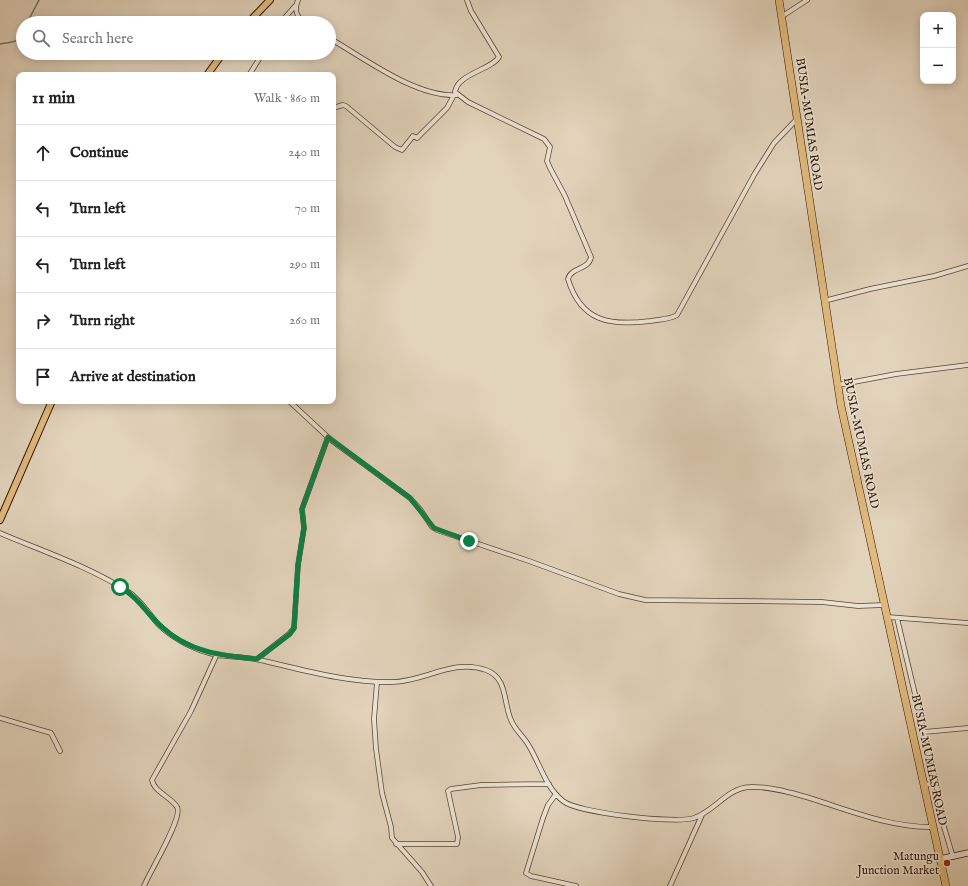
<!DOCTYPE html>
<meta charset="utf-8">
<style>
body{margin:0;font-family:"IM FELL English",serif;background:#f6f6f6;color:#222}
.controls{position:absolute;right:12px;top:12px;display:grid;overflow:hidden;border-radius:8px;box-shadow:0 2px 10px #0003}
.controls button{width:36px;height:36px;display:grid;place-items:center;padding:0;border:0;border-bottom:1px solid #e0e0e0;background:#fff;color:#222;font:20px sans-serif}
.stop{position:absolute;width:12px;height:12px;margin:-9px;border:3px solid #0b8043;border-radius:50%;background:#fff}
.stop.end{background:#0b8043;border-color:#fff;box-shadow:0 1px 4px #0008}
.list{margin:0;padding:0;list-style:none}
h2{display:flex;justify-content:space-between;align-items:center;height:52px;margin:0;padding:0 16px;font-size:17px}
h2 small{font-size:13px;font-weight:400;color:#767676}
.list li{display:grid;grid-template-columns:26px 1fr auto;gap:12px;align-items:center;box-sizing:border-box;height:56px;padding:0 16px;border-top:1px solid #e0e0e0}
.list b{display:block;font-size:15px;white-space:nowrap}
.list em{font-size:13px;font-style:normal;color:#767676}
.icon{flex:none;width:22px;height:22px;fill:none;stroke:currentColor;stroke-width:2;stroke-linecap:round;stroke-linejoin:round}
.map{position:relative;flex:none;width:968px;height:886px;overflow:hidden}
.search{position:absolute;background:#fff;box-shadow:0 2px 10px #0003;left:16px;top:16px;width:320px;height:44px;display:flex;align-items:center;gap:10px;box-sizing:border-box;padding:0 14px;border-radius:22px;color:#767676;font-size:15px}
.panel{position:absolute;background:#fff;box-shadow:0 2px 10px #0003;left:16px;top:72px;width:320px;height:332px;border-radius:8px}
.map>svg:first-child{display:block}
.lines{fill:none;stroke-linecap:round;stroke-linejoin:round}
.stream{stroke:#6b766c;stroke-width:1.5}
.street-casing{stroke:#59442f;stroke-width:5.5}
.secondary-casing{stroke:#2b1400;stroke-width:7}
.primary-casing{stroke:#2b1400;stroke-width:8}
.highway-casing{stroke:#2b1400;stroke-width:8}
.street{stroke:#ece2d3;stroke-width:4}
.secondary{stroke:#ece2d3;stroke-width:5.5}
.primary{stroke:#e1ba7e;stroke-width:6}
.highway{stroke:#e1ba7e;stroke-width:7}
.route{stroke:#0b8043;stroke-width:5}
.poi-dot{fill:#8f2418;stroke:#ece2d3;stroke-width:1.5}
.labels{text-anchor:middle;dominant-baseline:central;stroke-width:3;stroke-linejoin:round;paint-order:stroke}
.street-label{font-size:12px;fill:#2b1400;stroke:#ece2d3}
.poi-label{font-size:12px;fill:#2b1400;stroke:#ece2d3;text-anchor:end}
</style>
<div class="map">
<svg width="968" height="886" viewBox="0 0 968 886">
<rect width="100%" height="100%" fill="#e2d3bb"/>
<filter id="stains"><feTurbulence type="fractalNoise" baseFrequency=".005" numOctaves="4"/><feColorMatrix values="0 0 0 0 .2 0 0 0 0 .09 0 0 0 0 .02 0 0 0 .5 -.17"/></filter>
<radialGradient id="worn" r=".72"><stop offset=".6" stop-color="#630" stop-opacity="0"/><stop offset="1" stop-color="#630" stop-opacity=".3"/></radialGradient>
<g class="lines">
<!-- stream -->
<path class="stream" d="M 27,23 L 39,0
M 0,44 C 10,42 19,43 23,33"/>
<defs>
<path id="street" d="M 298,0 C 294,10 296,17 305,23
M 467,0 L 471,11 L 499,57 C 491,70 457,74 455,92 L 468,102 L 544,139 L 550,147 L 547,161 L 550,168 L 565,196 L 591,257 C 589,270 571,267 568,279 C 581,322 610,326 650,321 C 659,319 669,320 677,315 L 754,175 L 774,143 L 797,119
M 781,17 L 807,0
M 280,23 L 296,5
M 329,38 C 363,57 416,98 457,95
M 249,75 L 263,53
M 333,108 L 343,105 L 346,106 L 395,147 L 402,150 L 413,136 L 417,138 L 447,108 L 454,95
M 824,301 L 870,289 L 934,276 L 968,266
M 838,385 L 896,374 L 968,365
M 289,401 L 331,440 L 410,498 L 420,509 L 432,527 L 437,530 L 529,561 L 619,594 L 645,600 L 822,602 L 858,606 L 884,605
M 0,533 C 42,551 88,566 127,591 C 141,599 149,615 160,626 C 175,640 197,651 217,655 C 231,657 246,657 260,660 C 303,670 348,683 392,682 C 424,682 453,658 486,670 C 508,678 503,702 511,720 C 515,730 524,737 529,746 C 540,764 546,788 563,801 C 578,813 675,824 694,818 C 715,811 727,788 750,787 C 764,786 779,790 792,793 C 838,805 885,828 933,827
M 887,617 L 968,623
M 897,618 L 936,783 L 944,827 L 953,857
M 257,659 L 289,634 L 294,628 L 298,565 L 304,528 L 302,509 L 328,437
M 377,682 L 374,719 L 376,749 L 382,793 L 391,827 L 392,838 L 422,872 L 431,886
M 0,718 L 51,733 L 60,751
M 924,732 L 968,728
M 924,785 L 936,783
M 556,794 L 548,805 L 543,818 L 526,873 L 531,876 L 576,886
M 396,844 L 457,844 L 458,837 L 448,791 L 451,789 L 481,785 L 549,784
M 144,886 C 149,873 184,816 177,807 C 171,797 154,792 152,780 L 191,711 L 217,654
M 670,886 L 702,815"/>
<path id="secondary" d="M 940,859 L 968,853"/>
<path id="primary" d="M 248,23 L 270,0
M 207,75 L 223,53
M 0,520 L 52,401"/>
<path id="highway" d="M 779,0 L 841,406 L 946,886"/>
</defs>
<!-- street casing -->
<use href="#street" class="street-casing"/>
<!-- secondary casing -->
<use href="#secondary" class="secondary-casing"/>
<!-- primary casing -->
<use href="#primary" class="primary-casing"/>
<!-- highway casing -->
<use href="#highway" class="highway-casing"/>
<!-- street -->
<use href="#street" class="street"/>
<!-- secondary -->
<use href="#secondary" class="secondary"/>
<!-- primary -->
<use href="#primary" class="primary"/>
<!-- highway -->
<use href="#highway" class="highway"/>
</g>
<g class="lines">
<!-- route -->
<path class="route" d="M 120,587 C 138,597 147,614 162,627 C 188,652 223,656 257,659 L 290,634 L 294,628 L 298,565 L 304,528 L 302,509 L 328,437 L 410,498 L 434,528 L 469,541"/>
</g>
<!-- markers -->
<circle class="poi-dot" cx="947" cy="863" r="4"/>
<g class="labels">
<!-- street labels -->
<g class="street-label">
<text transform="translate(809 124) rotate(82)">BUSIA-MUMIAS ROAD</text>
<text transform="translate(861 443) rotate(78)">BUSIA-MUMIAS ROAD</text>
<text transform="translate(929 760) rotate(78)">BUSIA-MUMIAS ROAD</text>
</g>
<!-- poi labels -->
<g class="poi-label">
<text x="939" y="856">Matungu<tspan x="939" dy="14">Junction Market</tspan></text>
</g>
</g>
<rect width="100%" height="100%" filter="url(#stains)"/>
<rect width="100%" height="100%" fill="url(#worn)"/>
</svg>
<div class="controls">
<button>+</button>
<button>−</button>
</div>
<div class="stop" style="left:120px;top:587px"></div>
<div class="stop end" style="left:469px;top:541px"></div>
<div class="search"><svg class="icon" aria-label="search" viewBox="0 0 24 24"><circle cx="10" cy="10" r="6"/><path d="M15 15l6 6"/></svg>Search here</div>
<section class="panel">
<h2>11 min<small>Walk · 860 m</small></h2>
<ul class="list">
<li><svg class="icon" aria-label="ahead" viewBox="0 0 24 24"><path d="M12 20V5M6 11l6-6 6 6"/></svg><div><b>Continue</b></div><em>240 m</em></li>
<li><svg class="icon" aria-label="left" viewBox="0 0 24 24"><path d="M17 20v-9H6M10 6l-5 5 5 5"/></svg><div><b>Turn left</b></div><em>70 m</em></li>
<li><svg class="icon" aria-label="left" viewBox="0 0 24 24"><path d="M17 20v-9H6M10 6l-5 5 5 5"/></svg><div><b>Turn left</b></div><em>290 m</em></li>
<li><svg class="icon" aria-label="right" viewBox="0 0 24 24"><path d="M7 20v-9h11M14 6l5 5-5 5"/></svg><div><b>Turn right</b></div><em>260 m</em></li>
<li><svg class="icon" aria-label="arrive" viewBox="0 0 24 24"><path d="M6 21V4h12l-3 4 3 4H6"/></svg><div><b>Arrive at destination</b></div></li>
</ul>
</section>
</div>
